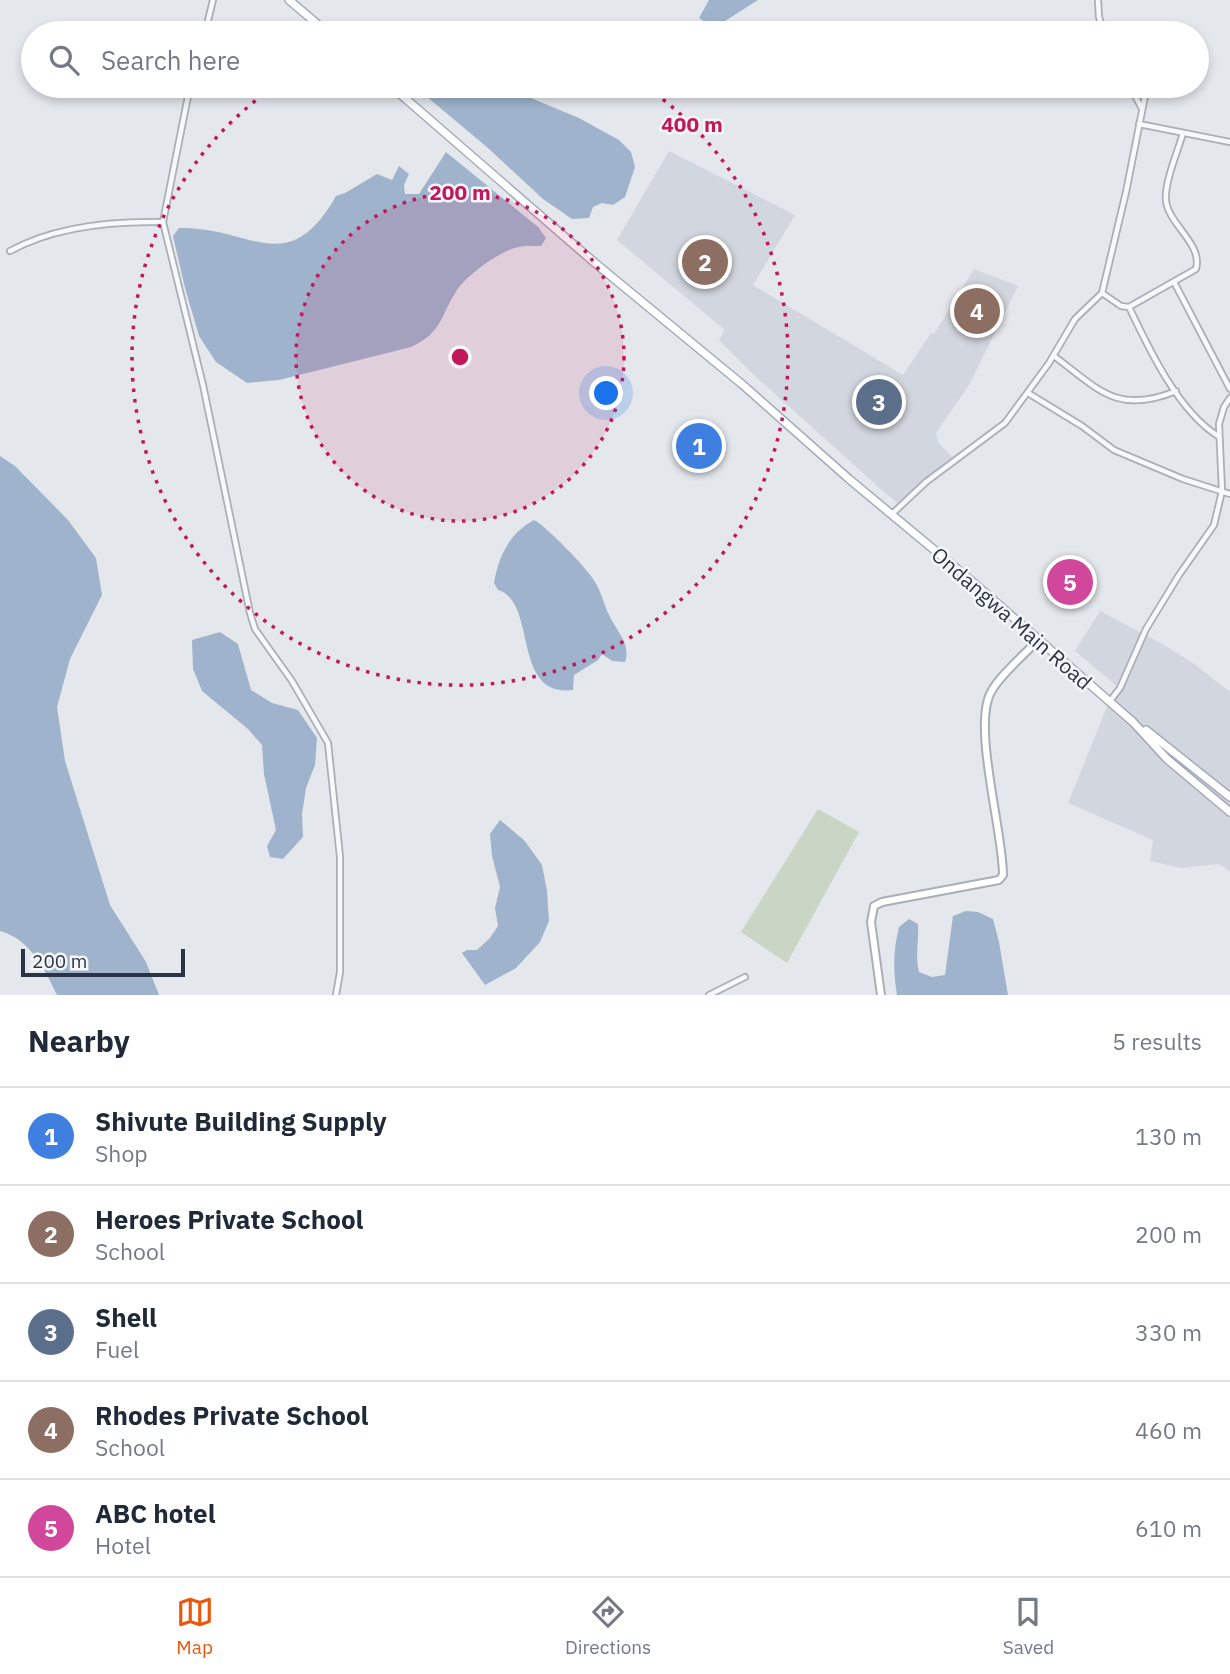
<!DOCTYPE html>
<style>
body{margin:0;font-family:"IBM Plex Sans",sans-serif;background:#f6f6f7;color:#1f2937}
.scale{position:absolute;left:21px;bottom:18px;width:164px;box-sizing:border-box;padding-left:7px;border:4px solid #2b3445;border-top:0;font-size:19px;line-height:24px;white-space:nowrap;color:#2b3445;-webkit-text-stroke:5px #f4f6f9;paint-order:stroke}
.you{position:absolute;left:607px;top:394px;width:24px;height:24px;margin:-18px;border:5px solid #fff;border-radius:50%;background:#1a73e8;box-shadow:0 0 0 10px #1a73e833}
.badge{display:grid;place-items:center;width:46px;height:46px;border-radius:50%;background:#ea580c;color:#fff;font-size:23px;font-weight:700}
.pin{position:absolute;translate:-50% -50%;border:4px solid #fff;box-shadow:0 2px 7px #0006}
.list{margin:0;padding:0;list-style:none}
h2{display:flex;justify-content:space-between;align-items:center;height:91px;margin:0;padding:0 28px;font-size:30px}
h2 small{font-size:23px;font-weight:400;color:#747a83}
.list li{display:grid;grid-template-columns:46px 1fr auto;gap:21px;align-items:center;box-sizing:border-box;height:98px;padding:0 28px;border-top:2px solid #e0e1e3}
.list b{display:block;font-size:26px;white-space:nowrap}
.list p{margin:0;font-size:23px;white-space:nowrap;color:#747a83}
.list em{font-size:23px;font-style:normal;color:#747a83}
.icon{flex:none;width:38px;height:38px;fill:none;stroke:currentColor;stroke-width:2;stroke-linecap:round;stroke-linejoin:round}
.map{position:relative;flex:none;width:1230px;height:995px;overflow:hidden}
.search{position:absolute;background:#fff;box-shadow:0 4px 10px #0003;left:21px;right:21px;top:21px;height:77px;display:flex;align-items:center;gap:18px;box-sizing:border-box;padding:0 24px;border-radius:38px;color:#747a83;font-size:26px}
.sheet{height:581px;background:#fff}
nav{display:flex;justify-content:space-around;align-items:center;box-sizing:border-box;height:98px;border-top:2px solid #e0e1e3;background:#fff;font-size:19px;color:#747a83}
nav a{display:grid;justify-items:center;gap:4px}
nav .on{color:#ea580c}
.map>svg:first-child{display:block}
.built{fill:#d2d6de}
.green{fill:#c9d6c5}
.water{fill:#9fb4cc}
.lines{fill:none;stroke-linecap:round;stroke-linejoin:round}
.street-casing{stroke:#a9aeb7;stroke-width:8}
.secondary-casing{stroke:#a9aeb7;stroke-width:10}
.primary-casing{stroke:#a3abb8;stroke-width:10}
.street{stroke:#f7f8fa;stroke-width:4.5}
.secondary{stroke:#fff;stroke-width:6}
.primary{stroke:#fff;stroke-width:7}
.ring{fill:none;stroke:#c2185b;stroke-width:3.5;stroke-dasharray:3.5 7}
.labels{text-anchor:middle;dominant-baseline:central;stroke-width:5;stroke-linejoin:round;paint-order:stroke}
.street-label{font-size:21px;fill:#2b3445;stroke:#f4f6f9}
.centre{fill:#c2185b;stroke:#f4f6f9;stroke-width:3.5}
.ring-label{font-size:21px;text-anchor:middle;font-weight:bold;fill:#c2185b;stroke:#f4f6f9;stroke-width:5;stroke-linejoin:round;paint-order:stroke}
</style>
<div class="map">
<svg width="1230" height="995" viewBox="0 0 1230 995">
<rect width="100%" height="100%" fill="#e4e7ec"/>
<!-- built -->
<path class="built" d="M 669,151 L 795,215 L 753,285 L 903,375 L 931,333 L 934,334 L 974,269 L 1018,286 L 969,385 L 936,433 L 938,442 L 955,460 L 900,506 L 756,377 L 719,340 L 725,330 L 617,240 Z
M 1100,611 L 1164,645 L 1193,663 L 1230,692 L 1230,872 L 1219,864 L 1181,868 L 1150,861 L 1153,840 L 1068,803 L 1109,702 L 1119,688 L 1075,651 Z"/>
<!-- green -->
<path class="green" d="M 818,809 L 859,832 L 787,963 L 741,932 Z"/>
<!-- water -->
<path class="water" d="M 709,0 L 758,0 L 714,28 L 699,18 Z
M 414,86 L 502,86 L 579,118 L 619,140 L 631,152 L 635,167 L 625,197 L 613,205 L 602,203 L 593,207 L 589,218 L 572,219 L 543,199 L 488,148 Z
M 446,152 L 538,227 L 546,238 L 541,246 C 534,246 526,245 519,247 C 501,250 467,275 457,290 C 440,316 443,332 411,347 L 279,380 L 247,383 L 216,362 L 199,336 L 185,288 L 173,236 L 179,228 C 250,226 288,281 336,196 L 345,193 L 377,174 L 392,180 L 399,166 L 409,174 L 404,185 L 405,194 L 419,194 Z
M 0,456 L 15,466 L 68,520 L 96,558 L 102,595 L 70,659 L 57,707 L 65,761 L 110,905 L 146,962 L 159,995 L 57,995 C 44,968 30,939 0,931 Z
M 534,520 C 546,526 588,569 595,582 C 602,593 604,606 610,617 C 618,633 631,644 625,662 L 612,661 L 602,654 L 598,660 L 574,675 L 573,690 C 511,698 538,602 498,590 L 494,583 C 499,555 509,534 534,520 Z
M 220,632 L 238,644 L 251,690 L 272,703 L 298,710 L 317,738 L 315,765 L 306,788 L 302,814 L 303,837 L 283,859 L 270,857 L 267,846 L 276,830 L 264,774 L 262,745 L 248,729 L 202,691 L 193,669 L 192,640 Z
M 500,820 L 524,840 L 542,865 L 547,891 L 549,921 L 540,942 L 516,968 L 485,985 L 462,953 L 467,950 L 477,950 L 490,938 L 498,926 L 495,908 L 500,887 L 492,856 L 490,834 Z
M 966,911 L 978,912 L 993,919 L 999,942 L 1008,995 L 897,995 C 893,971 893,951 899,927 L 909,919 L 918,924 C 919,941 915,956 919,972 L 932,977 L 945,975 L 953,916 Z"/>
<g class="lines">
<defs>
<path id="street" d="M 1098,0 L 1099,17 L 1104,33
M 205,33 L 213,0
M 190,86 L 163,222 L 203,385 L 250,613 L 255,629 L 292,681 L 328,743 L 340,857 L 340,972 L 336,995
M 1130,86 L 1142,109
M 1139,124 L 1230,142
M 10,251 C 55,226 112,221 163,222
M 1174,282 L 1230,389
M 1102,293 L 1121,306 L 1129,307 L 1196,269 C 1203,244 1169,225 1166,201 C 1164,183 1178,151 1183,133
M 1129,307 C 1149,349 1178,411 1218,436
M 1054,356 C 1099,390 1118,415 1176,391
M 1028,393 L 1082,426 L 1114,450 L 1183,479 L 1230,494
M 892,514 L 926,482 L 1005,423 L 1049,363 L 1075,319 L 1102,293 L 1126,192 L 1147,86
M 1110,701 L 1120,688 L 1146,629 L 1179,575 L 1214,525 L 1222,491 L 1219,424 L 1224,407 L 1230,398
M 709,995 L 745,977"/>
<path id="secondary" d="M 881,995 L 871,922 L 874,906 L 882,902 L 999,880 L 1003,875 C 1003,831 972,726 991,692 C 1000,675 1024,655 1038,640"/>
<path id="primary" d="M 289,0 L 328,33
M 391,86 L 595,263 L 743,385 L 849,479 L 968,578 L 1133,722 L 1167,759 L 1230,812
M 1146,730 L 1230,797"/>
</defs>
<!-- street casing -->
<use href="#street" class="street-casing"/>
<!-- secondary casing -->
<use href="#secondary" class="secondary-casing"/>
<!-- primary casing -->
<use href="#primary" class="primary-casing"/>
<!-- street -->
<use href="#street" class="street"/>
<!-- secondary -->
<use href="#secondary" class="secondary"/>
<!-- primary -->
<use href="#primary" class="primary"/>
</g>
<!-- distance rings -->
<circle cx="460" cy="357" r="164" fill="#c2185b" fill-opacity=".12"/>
<g class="ring">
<circle cx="460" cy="357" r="164"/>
<path d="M409 33A328 328 0 0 1 511 33M646 87A328 328 0 1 1 274 87"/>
</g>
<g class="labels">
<!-- street labels -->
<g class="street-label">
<text transform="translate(1012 618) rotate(41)">Ondangwa Main Road</text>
</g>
</g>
<circle cx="460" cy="357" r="10" class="centre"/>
<g class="ring-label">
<text x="692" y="132">400 m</text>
<text x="460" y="200">200 m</text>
</g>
</svg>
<div class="scale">200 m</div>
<div class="you"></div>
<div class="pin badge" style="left:699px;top:446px;background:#3f7fe0">1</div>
<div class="pin badge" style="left:705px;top:262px;background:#8d6e63">2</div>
<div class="pin badge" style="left:879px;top:402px;background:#5c6f8a">3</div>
<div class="pin badge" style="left:977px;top:311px;background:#8d6e63">4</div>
<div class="pin badge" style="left:1070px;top:582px;background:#d1479c">5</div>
<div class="search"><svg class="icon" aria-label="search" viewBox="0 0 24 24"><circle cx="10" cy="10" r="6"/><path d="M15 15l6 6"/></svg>Search here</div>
</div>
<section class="sheet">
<h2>Nearby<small>5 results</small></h2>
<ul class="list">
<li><span class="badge" style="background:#3f7fe0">1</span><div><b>Shivute Building Supply</b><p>Shop</p></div><em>130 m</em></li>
<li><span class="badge" style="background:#8d6e63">2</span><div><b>Heroes Private School</b><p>School</p></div><em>200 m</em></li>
<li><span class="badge" style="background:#5c6f8a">3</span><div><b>Shell</b><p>Fuel</p></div><em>330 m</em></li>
<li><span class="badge" style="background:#8d6e63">4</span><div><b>Rhodes Private School</b><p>School</p></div><em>460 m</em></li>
<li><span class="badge" style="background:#d1479c">5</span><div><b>ABC hotel</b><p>Hotel</p></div><em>610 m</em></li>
</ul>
</section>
<nav>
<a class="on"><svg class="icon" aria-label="map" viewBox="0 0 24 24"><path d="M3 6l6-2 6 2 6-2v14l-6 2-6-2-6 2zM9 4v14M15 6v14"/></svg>Map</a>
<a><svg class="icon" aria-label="directions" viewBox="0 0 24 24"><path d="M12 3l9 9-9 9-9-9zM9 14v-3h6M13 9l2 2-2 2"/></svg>Directions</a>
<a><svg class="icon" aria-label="saved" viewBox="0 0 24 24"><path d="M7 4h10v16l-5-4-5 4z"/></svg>Saved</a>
</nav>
